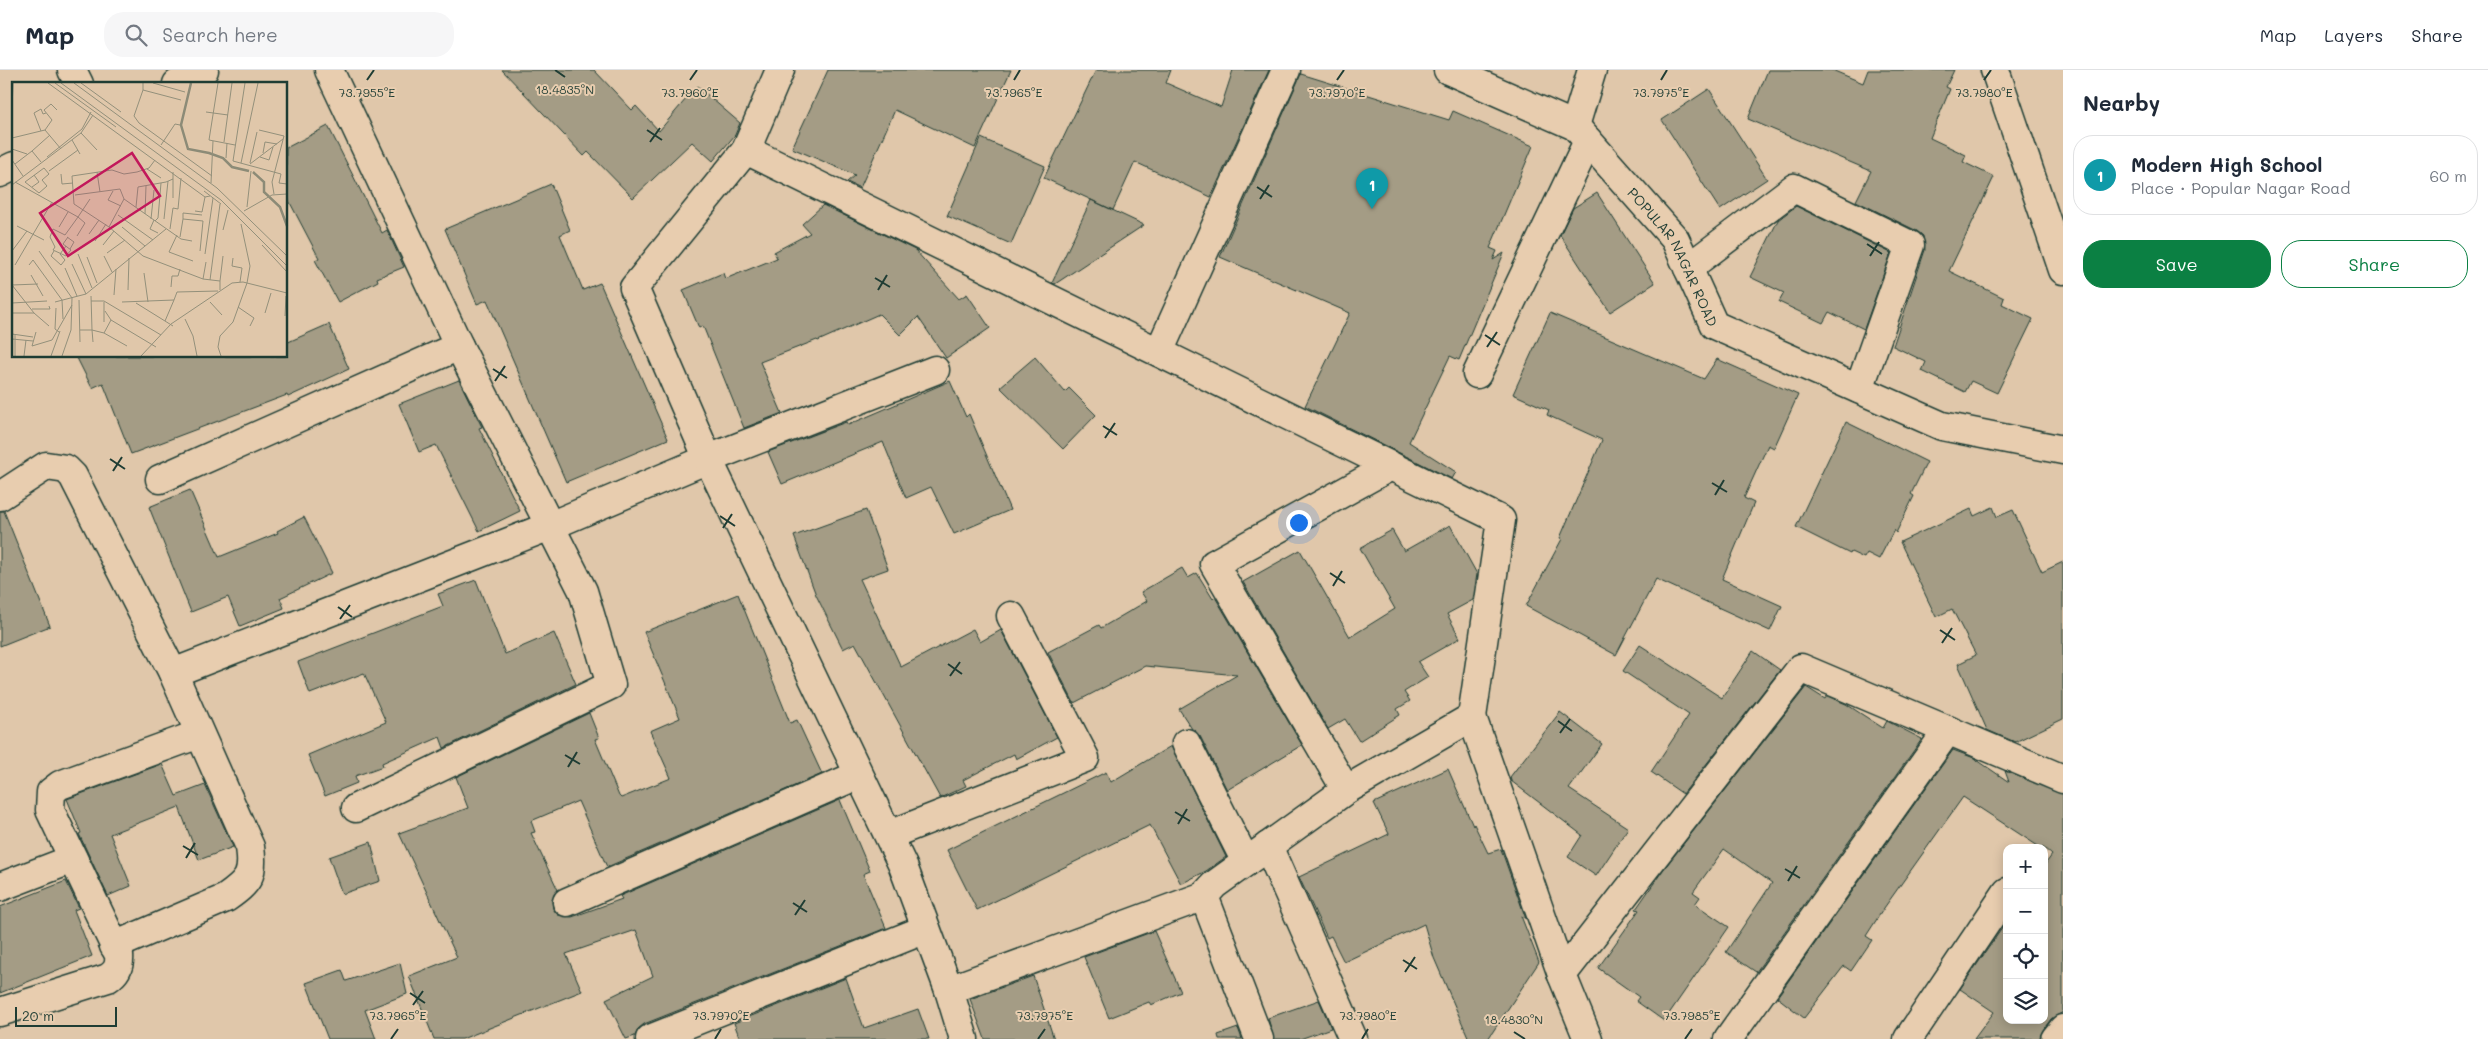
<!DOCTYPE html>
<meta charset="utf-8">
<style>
body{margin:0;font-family:Mali,sans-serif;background:#f6f6f7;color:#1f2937}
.controls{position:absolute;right:15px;bottom:15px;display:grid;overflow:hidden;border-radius:10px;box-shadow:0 2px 12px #0003}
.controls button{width:45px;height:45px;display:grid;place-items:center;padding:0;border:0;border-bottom:1px solid #e0e1e3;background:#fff;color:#1f2937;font:25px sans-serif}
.scale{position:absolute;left:15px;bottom:12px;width:102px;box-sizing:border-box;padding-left:5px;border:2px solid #1f3d34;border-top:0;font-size:14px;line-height:18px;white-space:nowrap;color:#1f3d34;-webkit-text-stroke:4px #e8cdaf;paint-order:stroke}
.you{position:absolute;left:1298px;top:452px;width:18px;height:18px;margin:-12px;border:4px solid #fff;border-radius:50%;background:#1a73e8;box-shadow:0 0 0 8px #1a73e833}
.badge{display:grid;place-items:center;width:32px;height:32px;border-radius:50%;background:#0b8043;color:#fff;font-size:16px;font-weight:700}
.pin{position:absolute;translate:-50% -41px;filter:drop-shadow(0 1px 2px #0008)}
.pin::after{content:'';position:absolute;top:26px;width:18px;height:15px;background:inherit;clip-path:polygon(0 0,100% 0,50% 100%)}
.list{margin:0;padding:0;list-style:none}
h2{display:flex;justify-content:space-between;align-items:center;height:65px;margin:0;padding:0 20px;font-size:21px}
h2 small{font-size:16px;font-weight:400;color:#747a83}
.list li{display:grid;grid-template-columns:32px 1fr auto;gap:15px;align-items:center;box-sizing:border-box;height:80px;margin:0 10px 10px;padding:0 10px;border:1px solid #e0e1e3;border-radius:20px}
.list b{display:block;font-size:19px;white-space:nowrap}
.list p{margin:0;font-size:16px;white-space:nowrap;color:#747a83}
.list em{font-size:16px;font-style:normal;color:#747a83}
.actions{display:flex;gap:10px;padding:15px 20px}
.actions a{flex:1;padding:11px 0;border:1px solid #0b8043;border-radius:20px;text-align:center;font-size:18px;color:#0b8043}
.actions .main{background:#0b8043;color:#fff}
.icon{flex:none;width:28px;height:28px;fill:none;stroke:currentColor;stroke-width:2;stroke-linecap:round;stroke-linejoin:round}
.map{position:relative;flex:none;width:2063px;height:969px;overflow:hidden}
header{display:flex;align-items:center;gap:30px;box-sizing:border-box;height:70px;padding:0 25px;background:#fff;border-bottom:1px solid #e0e1e3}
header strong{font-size:24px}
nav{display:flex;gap:28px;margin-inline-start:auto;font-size:18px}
.search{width:350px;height:45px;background:#f6f6f7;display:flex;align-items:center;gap:12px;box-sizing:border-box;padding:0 18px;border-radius:20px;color:#747a83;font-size:19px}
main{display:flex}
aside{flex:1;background:#fff}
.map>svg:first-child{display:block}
.building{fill:#a49c85;stroke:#1f3d34}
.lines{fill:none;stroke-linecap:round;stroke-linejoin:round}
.minor-casing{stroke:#1f3d34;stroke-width:31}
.minor{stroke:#e8cdaf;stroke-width:28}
.ticks{fill:none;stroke:#1f3d34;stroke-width:2}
.labels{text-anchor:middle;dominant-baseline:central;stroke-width:4;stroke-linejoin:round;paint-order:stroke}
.street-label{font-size:14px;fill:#1f3d34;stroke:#e8cdaf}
.inset-river{fill:none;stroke:#8c8b77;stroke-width:2.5}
.inset-road{fill:none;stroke:#93907b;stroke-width:1}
.view{fill:#c2185b;fill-opacity:0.15;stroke:#c2185b;stroke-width:2.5}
.inset-edge{fill:none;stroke:#1f3d34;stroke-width:2.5}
.ticks-label{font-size:12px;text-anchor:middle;fill:#1f3d34;stroke:#e8cdaf;stroke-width:4;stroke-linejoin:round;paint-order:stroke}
</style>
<header>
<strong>Map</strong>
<div class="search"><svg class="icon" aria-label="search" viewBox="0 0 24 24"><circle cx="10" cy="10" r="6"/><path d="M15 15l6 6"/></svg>Search here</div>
<nav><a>Map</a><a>Layers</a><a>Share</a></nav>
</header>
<main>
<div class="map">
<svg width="2063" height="969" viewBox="0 0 2063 969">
<rect width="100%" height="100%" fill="#e0c7aa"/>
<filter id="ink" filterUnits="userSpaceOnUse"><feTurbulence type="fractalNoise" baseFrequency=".02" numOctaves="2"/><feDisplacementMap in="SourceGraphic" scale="10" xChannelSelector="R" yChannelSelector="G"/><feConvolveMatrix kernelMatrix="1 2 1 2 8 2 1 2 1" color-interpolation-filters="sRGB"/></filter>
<g filter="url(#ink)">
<!-- building -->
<path class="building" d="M 502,0 L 594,0 L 632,40 L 636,36 L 659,61 L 697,16 L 740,53 L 735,65 L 713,91 L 692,72 L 633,128 L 588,82 L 584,86 Z
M 828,0 L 1011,0 L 975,78 L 895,40 L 860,118 L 847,112 L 855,105 L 792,78 Z
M 1096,0 L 1171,0 L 1166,13 L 1221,37 L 1233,0 L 1269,0 L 1211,127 L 1135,92 L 1113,140 L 1044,108 Z
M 1768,0 L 1832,0 L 1863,13 L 1868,0 L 1954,0 L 1946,17 L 1950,19 L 1930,68 L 1966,85 L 1963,92 L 1994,107 L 1949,201 L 2004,228 L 2002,234 L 2033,249 L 1997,323 L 1971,311 L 1965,322 L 1922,301 L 1926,292 L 1893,276 L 1925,180 L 1923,166 L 1917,161 L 1856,131 L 1871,101 L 1748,49 Z
M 1301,4 L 1449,50 L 1453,41 L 1533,76 L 1490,178 L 1497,181 L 1493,190 L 1504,183 L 1459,290 L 1450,286 L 1409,372 L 1456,402 L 1452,409 L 1305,336 L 1350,243 L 1220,187 Z
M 1709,19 L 1767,109 L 1720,140 L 1662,50 Z
M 328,56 L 382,163 L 387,160 L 404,197 L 377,208 L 378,211 L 338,232 L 315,190 L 319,188 L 286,125 L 286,78 Z
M 981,68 L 1045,96 L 1011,174 L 947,146 Z
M 551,114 L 570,160 L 560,165 L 583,220 L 600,213 L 668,369 L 566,412 L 487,230 L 477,234 L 445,159 Z
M 1597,123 L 1655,213 L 1610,242 L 1560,165 L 1573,138 Z
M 1091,130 L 1144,155 L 1055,214 L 1052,213 Z
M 823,135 L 915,180 L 959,229 L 967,224 L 990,258 L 946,288 L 918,247 L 900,265 L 879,244 L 818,271 L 817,270 L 760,292 L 782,343 L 744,358 L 703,256 L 699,258 L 683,220 L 723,203 L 725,209 L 777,188 L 774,182 L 810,163 L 802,154 Z
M 1796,136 L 1891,183 L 1864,259 L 1829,242 L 1823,253 L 1779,232 L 1784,223 L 1750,207 L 1778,150 Z
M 1550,243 L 1704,309 L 1717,289 L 1798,325 L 1774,378 L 1768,375 L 1744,428 L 1754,433 L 1722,509 L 1782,536 L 1770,561 L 1656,509 L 1616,585 L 1526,536 L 1562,469 L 1560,468 L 1602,370 L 1547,345 L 1549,340 L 1513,324 Z
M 329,254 L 349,299 L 288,327 L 287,325 L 131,384 L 103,313 L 92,318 L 76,286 L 286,286 L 286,273 Z
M 1035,287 L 1065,322 L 1069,318 L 1096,345 L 1063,379 L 1000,317 Z
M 459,310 L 482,357 L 479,358 L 520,441 L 479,461 L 436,375 L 419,382 L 399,334 Z
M 950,311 L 966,347 L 969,344 L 1010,440 L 954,464 L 931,417 L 906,428 L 883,372 L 782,414 L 768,382 L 846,352 L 848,355 Z
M 1846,352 L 1927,392 L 1911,424 L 1914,426 L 1896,463 L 1894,460 L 1879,489 L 1867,483 L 1864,488 L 1851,482 L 1850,484 L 1796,457 Z
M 190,420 L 219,487 L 278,463 L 277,461 L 304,447 L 332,503 L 280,528 L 284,538 L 240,556 L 228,527 L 191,542 L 149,437 Z
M 1993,437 L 1997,447 L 2013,440 L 2042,502 L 2063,492 L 2063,649 L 2015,672 L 1987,660 L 1958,594 L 1976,585 L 1952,539 L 1936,547 L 1900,472 L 1971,439 L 1974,446 Z
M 866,440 L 888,499 L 860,509 L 901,597 L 973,559 L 980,572 L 1001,560 L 1057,667 L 1016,689 L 1014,684 L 963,710 L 966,716 L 940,728 L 855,573 L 843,579 L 816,525 L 794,466 Z
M 0,441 L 4,441 L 50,556 L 0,576 Z
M 1450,455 L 1477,504 L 1473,530 L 1447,544 L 1460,568 L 1418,592 L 1428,607 L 1404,622 L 1410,631 L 1397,639 L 1400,645 L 1359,671 L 1345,649 L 1328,659 L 1243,512 L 1300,480 L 1350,567 L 1395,539 L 1360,478 L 1392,460 L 1404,481 Z
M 1182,498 L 1188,508 L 1197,503 L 1213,529 L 1215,527 L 1302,675 L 1227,720 L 1200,666 L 1192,659 L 1179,639 L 1237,605 L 1145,596 L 1074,633 L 1048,582 L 1099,555 L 1101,558 L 1147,531 L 1141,522 Z
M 476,510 L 505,584 L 554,563 L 576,614 L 444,678 L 440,667 L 382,693 L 383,696 L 355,706 L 357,713 L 325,726 L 308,685 L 386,652 L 364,603 L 310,624 L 298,592 L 443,536 L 438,524 Z
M 738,524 L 790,653 L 797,650 L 822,704 L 607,797 L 578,731 L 531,751 L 535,762 L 531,763 L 558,820 L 552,830 L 553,839 L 558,845 L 572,847 L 622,829 L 620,826 L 840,730 L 870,801 L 863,804 L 886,858 L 644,954 L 638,959 L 635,966 L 626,969 L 606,929 L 653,906 L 636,860 L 566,884 L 582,921 L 462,969 L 434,969 L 409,906 L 457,887 L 399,763 L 468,738 L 456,707 L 589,643 L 599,668 L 595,669 L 619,726 L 621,728 L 671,708 L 650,661 L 680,648 L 644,562 Z
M 1640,575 L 1722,628 L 1753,581 L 1780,600 L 1683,724 L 1651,702 L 1689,645 L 1623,601 Z
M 1806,617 L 1825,629 L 1827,626 L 1846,634 L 1883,658 L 1887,651 L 1922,669 L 1756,902 L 1726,882 L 1772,813 L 1724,779 L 1693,822 L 1700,827 L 1695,834 L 1729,857 L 1664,951 L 1636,931 L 1639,927 L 1598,898 L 1639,840 L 1636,839 L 1663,800 Z
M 1560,642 L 1602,674 L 1569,719 L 1628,758 L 1596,806 L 1568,787 L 1582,765 L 1511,711 L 1510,707 Z
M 1171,676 L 1226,787 L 1206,801 L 1181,814 L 1150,755 L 977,840 L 947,780 L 1106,702 L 1111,712 Z
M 1953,680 L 1974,688 L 2009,712 L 2005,701 L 2063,724 L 2063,942 L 2051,949 L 2043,960 L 2040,969 L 1974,969 L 1994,942 L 1960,919 L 2007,851 L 2007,950 L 2044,950 L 2044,796 L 2052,785 L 2044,778 L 2041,778 L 1963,727 L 1884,838 L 1866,866 L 1872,870 L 1851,901 L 1844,896 L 1804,948 L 1777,927 Z
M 162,694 L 176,726 L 205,715 L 233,777 L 199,790 L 179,737 L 110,764 L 131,816 L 108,826 L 79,764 L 81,763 L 67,729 Z
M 1448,699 L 1473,756 L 1474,754 L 1488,783 L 1501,779 L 1526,849 L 1521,846 L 1539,892 L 1488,969 L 1469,969 L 1434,888 L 1424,854 L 1344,892 L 1331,866 L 1327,868 L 1299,807 L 1389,764 L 1374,733 Z
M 371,772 L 380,811 L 342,824 L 329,787 Z
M 66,811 L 79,838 L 74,840 L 92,886 L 0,923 L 0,837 Z
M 1154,861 L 1181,922 L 1151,935 L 1149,932 L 1109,948 L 1084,887 Z
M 400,893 L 407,924 L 365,940 L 376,969 L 328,969 L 306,913 L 342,900 L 346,911 Z
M 1033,906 L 1054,969 L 985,969 L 970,929 Z
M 846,908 L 864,958 L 918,939 L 929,969 L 740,969 L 734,953 Z
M 1319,930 L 1331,958 L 1300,969 L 1274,969 L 1268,948 Z
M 1238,958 L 1242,969 L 1219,969 L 1218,965 Z"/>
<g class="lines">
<defs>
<g id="minor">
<path d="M 72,0 L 79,14"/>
<path d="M 329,0 L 459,276 L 550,456 L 708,389 L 935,300"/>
<path d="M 780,0 L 746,80 L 634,218 L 708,389 L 903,796 L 949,920 L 964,969"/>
<path id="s1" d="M 1448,0 L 1575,56 L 1675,169 L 1714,255 L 1942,356 L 2063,380"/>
<path d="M 1995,0 L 2063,200"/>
<path d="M 177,14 L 204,0"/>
<path d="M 1575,56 L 1592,0"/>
<path d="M 746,80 L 1501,450 L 1472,647"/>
<path d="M 0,103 L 14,96"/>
<path d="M 1688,198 L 1794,118 L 1910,175 L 1859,319"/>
<path d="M 1159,282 L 1286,0"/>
<path d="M 1477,304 L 1588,71"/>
<path d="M 160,409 L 459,276"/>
<path d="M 0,426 L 46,396 L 66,399 L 73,406 L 173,603 L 550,456 L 583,521 L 611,615 L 356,738"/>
<path d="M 1186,673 L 1246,792"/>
<path d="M 1346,720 L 1214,494 L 1391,396"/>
<path d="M 889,765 L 1085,688 L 1011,546"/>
<path d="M 1268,776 L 1353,969"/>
<path d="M 0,817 L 73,789"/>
<path d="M 1204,826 L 1259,969"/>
<path d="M 567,832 L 858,705"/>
<path d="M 114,876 L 226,828 C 249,812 254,805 250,777 L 173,603"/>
<path d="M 1562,905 L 1801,598 L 2063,709"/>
<path d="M 949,920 L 1204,826 L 1214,815 L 1346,720 L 1472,647 L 1562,905 L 1588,969"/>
<path d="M 0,942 L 108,908 C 117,902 120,896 119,885 L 50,740 L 51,722 L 60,715 L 199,664"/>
<path d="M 650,969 L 926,859"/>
<path d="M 1728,969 L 1948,660"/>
<path d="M 1908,969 L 2007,822"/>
<path d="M 2055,969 L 2063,959"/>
</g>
</defs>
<!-- minor casing -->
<use href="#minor" class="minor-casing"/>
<!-- minor -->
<use href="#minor" class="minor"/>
</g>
</g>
<!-- ticks -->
<path class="ticks" d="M 555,0 L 565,7M 367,10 L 374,0M 690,10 L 697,0M 1014,10 L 1020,0M 1337,10 L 1344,0M 1661,10 L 1667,0M 1984,10 L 1991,0M 647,60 L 662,70M 650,72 L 660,58M 1257,117 L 1272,127M 1260,129 L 1269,115M 1867,174 L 1882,184M 1870,186 L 1879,172M 875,208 L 890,217M 878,220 L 887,205M 1485,265 L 1500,275M 1487,277 L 1497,262M 493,299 L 507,308M 495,311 L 505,296M 1103,356 L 1117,365M 1105,368 L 1115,353M 110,389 L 125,399M 113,401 L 122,387M 1712,413 L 1727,422M 1715,425 L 1724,410M 720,446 L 735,456M 723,458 L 732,444M 1330,503 L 1345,513M 1333,516 L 1342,501M 338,537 L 352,547M 340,549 L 350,535M 1940,560 L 1955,570M 1942,573 L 1952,558M 948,594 L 962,604M 950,606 L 960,592M 1558,651 L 1572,661M 1560,663 L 1570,649M 565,685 L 580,694M 568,697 L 577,682M 1175,742 L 1190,751M 1178,754 L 1187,739M 183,776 L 198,785M 186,788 L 195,773M 1785,799 L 1800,808M 1788,811 L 1797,796M 793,833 L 807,842M 795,845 L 805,830M 1403,890 L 1417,899M 1405,902 L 1415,887M 410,923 L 425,933M 413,935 L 423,921M 1514,962 L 1525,969M 391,969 L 398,959M 715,969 L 721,959M 1038,969 L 1045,959M 1362,969 L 1368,959M 1685,969 L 1692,959"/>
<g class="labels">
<!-- street labels -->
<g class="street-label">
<text stroke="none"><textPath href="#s1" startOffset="304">POPULAR NAGAR ROAD</textPath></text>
</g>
</g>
<!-- overview -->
<g transform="translate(12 12)">
<rect width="275" height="275" fill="#e0c7aa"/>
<path class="inset-river" d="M 179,1 L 169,43 L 176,67 L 197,71 L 211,76 L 220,85 L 237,89M 241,90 L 252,100 L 252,110 L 268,125 L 275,144"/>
<path class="inset-road" d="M 36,1 L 193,115 L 198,114M 43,1 L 104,45M 49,1 L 209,118 L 275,184M 62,1 L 205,106 L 275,174M 69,1 L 109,30M 141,1 L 173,10M 206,1 L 197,58 L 223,63M 233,1 L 221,79 L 269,92 L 267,101 L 275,102M 131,8 L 169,18M 0,28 L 1,1M 194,30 L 216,33M 127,41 L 200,94M 127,41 L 122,34 L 131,8 L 131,1M 33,48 L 40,38 L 32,28 L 39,22 L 45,28M 247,48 L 272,54 L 260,100 L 262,112M 29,49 L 22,31 L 29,27 L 31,32 L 34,31M 69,51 L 85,68M 0,56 L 33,48 L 49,67M 60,58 L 68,72M 212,60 L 220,1M 149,63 L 163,42 L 168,43M 0,67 L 15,72M 20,69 L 38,53M 251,71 L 253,60 L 265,62M 35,75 L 70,47 L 79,30M 248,75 L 257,78 L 261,65M 214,76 L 215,61M 0,78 L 11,94M 143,78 L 137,86 L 125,90 L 112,92 L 100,88 L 60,94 L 62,122 L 97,145 L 131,174 L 191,197 L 208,199 L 208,208M 229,81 L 246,1M 238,81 L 245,50M 3,82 L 20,69 L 29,80M 238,82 L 271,57M 32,86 L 37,92 L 30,98 L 35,104 L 27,111 L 13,100 ZM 135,87 L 149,96M 37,89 L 66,68M 85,90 L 88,110M 49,92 L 50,102 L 61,101M 161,97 L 161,116M 3,100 L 66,135 L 78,117M 199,101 L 201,59M 0,103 L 69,51 L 81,33M 20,105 L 27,100 L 22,93M 101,109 L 96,118 L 109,124M 192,109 L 209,122M 63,113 L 108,107 L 112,117M 124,125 L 126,105 L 154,100 L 161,97 L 161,90M 235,125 L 239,89M 183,129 L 190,130 L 193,115M 232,129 L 260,113 L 275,112M 133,132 L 134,104M 106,133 L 141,158M 139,137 L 142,108M 152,137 L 156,99M 171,137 L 171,131 L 190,133M 142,138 L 138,147 L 146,151M 143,139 L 146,136 L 149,101M 5,144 L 32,158M 47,145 L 56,130M 97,145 L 112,117 L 169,157 L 180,159M 110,145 L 133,164M 158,147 L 161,126 L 166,127 L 169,96M 211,148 L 216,128M 77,152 L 87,138M 165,153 L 157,170 L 181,179M 55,155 L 62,160 L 58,167M 56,155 L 51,162 L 59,168 L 54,174 L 41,168 L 43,165 L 38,155 L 41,147 L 53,153 L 66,135 L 73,141 L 65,154M 168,155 L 171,137 L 191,139 L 188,169M 83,159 L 94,142M 91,163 L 102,149M 250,163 L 275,190M 0,169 L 15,149M 27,169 L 60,216 L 59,248 L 50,274M 42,169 L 39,174 L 49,183 L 53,178 L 48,172 L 54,164M 95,171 L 113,158M 66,172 L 80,206M 193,172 L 201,116M 92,174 L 100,190M 75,175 L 85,201M 221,176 L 220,184 L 230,186 L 228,200M 60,182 L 74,212M 3,183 L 40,120M 17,183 L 21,178 L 50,218 L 51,237M 53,186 L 65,214M 132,191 L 136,220M 19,193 L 31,214M 191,197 L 194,180M 198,198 L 208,122M 208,199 L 211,174M 0,203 L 22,231 L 0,231M 0,203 L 26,202M 159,205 L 160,194 L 166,194 L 168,187M 116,208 L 117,176M 102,213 L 104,187M 79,214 L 80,248 L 92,251M 67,218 L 68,260M 162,218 L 165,210 L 206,209M 79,219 L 92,219 L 149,253M 43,220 L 74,212 L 154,147M 92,220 L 92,240M 110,220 L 162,218 L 153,239M 198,220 L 210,233M 0,221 L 35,219M 124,221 L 161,244M 226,225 L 242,236 L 238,244M 44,226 L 43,247 L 47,250M 20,227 L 38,227 L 37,224M 93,229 L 99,238 L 144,265M 22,231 L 37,244M 253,231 L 259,211M 273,234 L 274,214M 173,237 L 181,254 L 185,274M 99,238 L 92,251 L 115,264M 68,248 L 80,248 L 81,260M 24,250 L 20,264 L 40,258 L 60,223M 0,252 L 21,255M 0,257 L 21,259M 3,274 L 3,252M 12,274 L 14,258M 39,274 L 48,249M 129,274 L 159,242 L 220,201 L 231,200 L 275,211M 209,274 L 206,265 L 208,254 L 221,240 L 235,201 L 238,184 L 229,142"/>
<path class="view" d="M 120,71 L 148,114 L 56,174 L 28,131 Z"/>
<rect width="275" height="275" class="inset-edge"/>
</g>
<g class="ticks-label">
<text x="565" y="24">18.4835°N</text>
<text x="1984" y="27">73.7980°E</text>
<text x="367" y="27">73.7955°E</text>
<text x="690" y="27">73.7960°E</text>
<text x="1014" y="27">73.7965°E</text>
<text x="1337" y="27">73.7970°E</text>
<text x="1661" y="27">73.7975°E</text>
<text x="398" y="950">73.7965°E</text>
<text x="721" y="950">73.7970°E</text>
<text x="1045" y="950">73.7975°E</text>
<text x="1368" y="950">73.7980°E</text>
<text x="1692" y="950">73.7985°E</text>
<text x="1514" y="954">18.4830°N</text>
</g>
</svg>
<div class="controls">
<button>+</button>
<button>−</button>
<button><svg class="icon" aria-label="locate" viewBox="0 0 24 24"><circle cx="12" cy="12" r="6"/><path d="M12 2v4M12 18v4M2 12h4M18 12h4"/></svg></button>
<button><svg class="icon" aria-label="layers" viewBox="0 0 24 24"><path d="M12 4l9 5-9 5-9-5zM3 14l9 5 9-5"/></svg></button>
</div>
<div class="scale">20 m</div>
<div class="you"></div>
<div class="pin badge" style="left:1372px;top:139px;background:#0f9aa8">1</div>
</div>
<aside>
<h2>Nearby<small></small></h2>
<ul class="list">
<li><span class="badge" style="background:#0f9aa8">1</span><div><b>Modern High School</b><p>Place · Popular Nagar Road</p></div><em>60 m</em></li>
</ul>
<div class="actions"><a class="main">Save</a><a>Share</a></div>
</aside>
</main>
